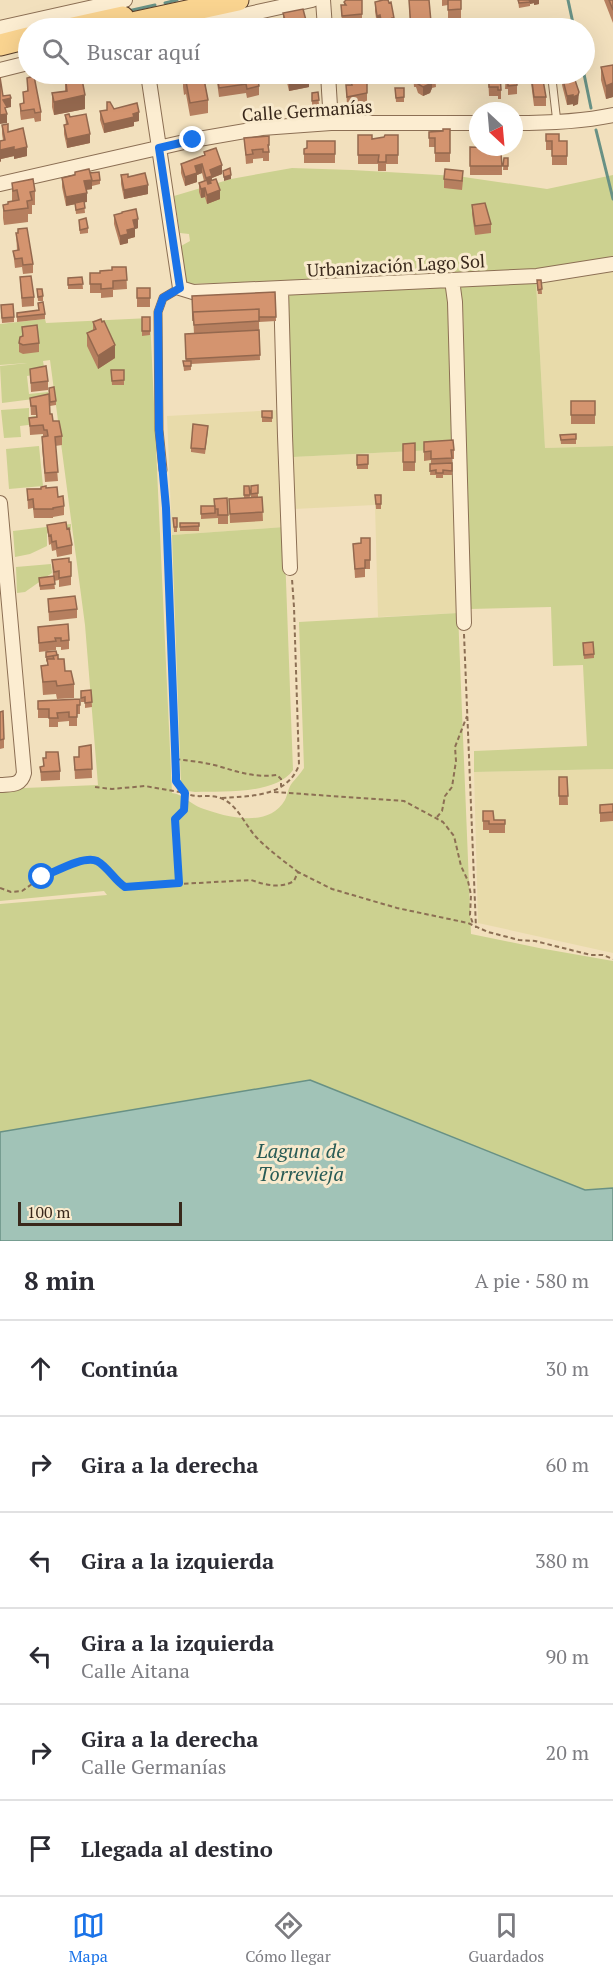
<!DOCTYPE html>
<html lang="es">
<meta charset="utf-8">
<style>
body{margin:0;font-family:"PT Serif",serif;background:#f7f7f7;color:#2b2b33}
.compass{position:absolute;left:469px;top:102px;width:54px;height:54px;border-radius:50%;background:#fff;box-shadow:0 6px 24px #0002;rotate:154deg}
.scale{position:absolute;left:18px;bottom:15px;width:164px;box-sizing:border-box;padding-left:6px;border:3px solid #39281b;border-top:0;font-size:16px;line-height:21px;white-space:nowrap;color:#39281b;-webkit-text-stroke:4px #f9eacd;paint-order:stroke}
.stop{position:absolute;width:18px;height:18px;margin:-14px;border:4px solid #1a73e8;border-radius:50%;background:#fff}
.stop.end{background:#1a73e8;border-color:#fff;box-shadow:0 2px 6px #0008}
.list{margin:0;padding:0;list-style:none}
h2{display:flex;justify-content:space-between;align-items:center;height:78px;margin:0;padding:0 24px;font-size:26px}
h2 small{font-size:20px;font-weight:400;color:#7c7c81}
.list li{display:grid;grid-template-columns:39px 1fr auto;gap:18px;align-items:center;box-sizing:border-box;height:96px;padding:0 24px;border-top:2px solid #e1e1e2}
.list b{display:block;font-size:22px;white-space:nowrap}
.list p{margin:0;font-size:20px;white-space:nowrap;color:#7c7c81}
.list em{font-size:20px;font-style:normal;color:#7c7c81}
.icon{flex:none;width:33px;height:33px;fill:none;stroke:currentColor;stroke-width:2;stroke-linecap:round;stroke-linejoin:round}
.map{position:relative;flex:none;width:613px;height:1241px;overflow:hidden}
.search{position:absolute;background:#fff;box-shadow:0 6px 24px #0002;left:18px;right:18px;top:18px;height:66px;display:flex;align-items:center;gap:15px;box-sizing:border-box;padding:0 21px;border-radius:33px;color:#7c7c81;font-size:22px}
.sheet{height:654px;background:#fff}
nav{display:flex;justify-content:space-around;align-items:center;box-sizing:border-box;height:84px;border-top:2px solid #e1e1e2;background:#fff;font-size:16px;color:#7c7c81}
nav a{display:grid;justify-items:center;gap:3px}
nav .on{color:#1a73e8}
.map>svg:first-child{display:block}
.farmland{fill:#e8dbaa}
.green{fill:#ccd190}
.water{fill:#a1c3b7;stroke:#689185;stroke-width:1.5}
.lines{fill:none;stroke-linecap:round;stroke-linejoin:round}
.stream{stroke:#689185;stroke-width:3}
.service-casing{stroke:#8c6f54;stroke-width:9}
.minor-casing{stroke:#8c6f54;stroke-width:16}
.primary-casing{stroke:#593d29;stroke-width:23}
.path{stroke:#8c6f54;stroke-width:2;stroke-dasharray:4.5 3;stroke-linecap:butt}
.service{stroke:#fcedd1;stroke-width:7}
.minor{stroke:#fcedd1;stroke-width:14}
.primary{stroke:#fad490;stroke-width:21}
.wall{fill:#b67f5f}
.shaded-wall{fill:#94684e}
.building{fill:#d4946f;stroke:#94684e;stroke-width:1.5}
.route{stroke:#1a73e8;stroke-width:8}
.labels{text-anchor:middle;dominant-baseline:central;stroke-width:6;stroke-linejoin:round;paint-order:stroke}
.street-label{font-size:18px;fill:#39281b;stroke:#f9eacd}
.water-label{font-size:20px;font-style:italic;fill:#285b55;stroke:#f9eacd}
</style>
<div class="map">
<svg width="613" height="1241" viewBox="0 0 613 1241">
<rect width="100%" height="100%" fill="#f2e0bd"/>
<!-- farmland -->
<path class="farmland" d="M 613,271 L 613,446 L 545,448 L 536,282 Z
M 279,410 L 284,527 L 172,535 L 167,416 Z
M 455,449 L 458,613 L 378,617 L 375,505 L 294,509 L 293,457 Z
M 613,769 L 613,953 L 478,923 L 474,772 Z"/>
<!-- green -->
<path class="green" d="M 292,168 L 352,170 L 457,176 L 547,189 L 613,175 L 613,256 L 568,266 L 497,272 L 190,284 L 186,281 L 181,246 L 190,241 L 189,234 L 180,233 L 174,196 L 231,179 Z
M 536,282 L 545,448 L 613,446 L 613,769 L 474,772 L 474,751 L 587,746 L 583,665 L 553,666 L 551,607 L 470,609 L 463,310 L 460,286 Z
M 445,287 L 448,291 L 455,449 L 293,457 L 287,300 L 290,295 Z
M 150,318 L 172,793 C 183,794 190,804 201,808 C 226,817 268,829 285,800 C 288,794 288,788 292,783 C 296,778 300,774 304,768 L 299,622 L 458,613 L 471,934 L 539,948 L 613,961 L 613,1241 L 0,1241 L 0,904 L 107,895 L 104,891 L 0,901 L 0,789 L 98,785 L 85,625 L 50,360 L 43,361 L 45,373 L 27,376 L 29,394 L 48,392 L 49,397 L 2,403 L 0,366 L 27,363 L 0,365 L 0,324 L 45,319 L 46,323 Z
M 29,408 L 29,417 L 36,416 L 36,424 L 20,426 L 21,437 L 4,438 L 1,410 Z
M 39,446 L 43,486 L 9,489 L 6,449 Z
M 71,524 L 71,530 L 47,533 L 47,546 L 30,554 L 15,557 L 13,531 Z
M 284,527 L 293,770 C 276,795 222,791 195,792 L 188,791 L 181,785 L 172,535 Z
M 51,564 L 52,573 L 25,592 L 17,593 L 16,567 Z"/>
<!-- water -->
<path class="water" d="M 310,1080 L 585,1190 L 613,1188 L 613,1241 L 0,1241 L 0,1132 Z"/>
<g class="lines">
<!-- stream -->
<path class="stream" d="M 568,0 L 574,28
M 165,3 L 177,0
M 128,11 L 155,5
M 50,28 L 65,25
M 584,74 L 591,108
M 596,130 L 613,199"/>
<defs>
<path id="service" d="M 552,79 L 557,123
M 163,470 L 159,430 L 158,312 L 163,298 L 180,288"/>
<path id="minor" d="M 323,0 L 325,28
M 0,28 L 125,0
M 185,28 L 312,0
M 0,70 L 28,63
M 148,74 L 180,288 L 193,292 L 537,276 L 613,264
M 328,74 L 331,123
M 514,123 C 548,123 580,122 613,115
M 0,184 L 193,140 L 262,128 L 331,123 L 478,123
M 452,280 L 455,302 L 464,623
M 281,288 L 285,436 L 290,568
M 0,503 L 24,773 C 21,786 11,784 0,785"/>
<path id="primary" d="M 73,28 L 123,17
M 109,28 L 238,0
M 0,45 L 28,38"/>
</defs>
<!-- service casing -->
<use href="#service" class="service-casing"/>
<!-- minor casing -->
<use href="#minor" class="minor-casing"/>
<!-- primary casing -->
<use href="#primary" class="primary-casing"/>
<!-- path -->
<path class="path" d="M 164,479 L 176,781 C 191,807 205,789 225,800 C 240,809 246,827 258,839 C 270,851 285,862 298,872
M 464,634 L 476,928
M 176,759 C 189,761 204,762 218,766 C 238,772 255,778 277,775 L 281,779 L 281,786
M 95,787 L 112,789 L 145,786 L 185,793 L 184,810 L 175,819 L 179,883
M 274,792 L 404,801 L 443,822 L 454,836 L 461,866 L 468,881 L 471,895 L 470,915 L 473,924
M 222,798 C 251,796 287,797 299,765 L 294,607 L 292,579
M 437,817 L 442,811 L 445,796 L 452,787 L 456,761 L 455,747 L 467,716
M 0,888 L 11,892 L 22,891 L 42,877 L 85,860 L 96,861 L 125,887 L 251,880 C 266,885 280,889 294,881 L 298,872 L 332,889 L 397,908 L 468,923 L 488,932 L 519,940 L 535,941 L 591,955 L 603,955 L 613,959"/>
<!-- service -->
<use href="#service" class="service"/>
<!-- minor -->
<use href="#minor" class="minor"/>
<!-- primary -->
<use href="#primary" class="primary"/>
</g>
<!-- wall -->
<path class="wall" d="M 362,0 L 362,22 L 346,28 L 346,25 L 342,25 L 341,5 L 344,5 L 344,2 Z
M 383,0 L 394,27 L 392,27 L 392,28 L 381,28 L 380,24 L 377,25 L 375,11 L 375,2 Z
M 409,0 L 431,22 L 431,28 L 410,28 Z
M 442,0 L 461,0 L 461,18 L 448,19 L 448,5 L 442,6 Z
M 518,0 L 539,0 L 539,4 L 534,5 L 534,3 L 530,4 L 530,6 L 519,8 Z
M 604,0 L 613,0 L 613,23 Z
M 283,13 L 308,28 L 291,28 L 291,27 L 285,28 L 283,22 Z
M 613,65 L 613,97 L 606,99 L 601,80 L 601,67 Z
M 65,74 L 85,109 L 54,115 L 52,107 L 52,93 L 65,91 Z
M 101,74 L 115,74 L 115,81 L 103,83 Z
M 183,74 L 207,74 L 207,77 L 204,77 L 208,100 L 208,113 L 190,116 L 186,94 L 184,95 L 183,87 Z
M 217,74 L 235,78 L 236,78 L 236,74 L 257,74 L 259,86 L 259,95 L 247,98 L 246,93 L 219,97 L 217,82 Z
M 285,74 L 308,74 L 309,87 L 289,91 Z
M 345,74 L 367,74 L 367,102 L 347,106 L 346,85 L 351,85 L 351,82 L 348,82 L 348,78 L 346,78 Z
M 413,74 L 435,74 L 436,87 L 432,88 L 430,93 L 423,96 L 418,93 L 416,87 L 414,87 Z
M 461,74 L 474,74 L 474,78 L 461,79 Z
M 488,74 L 501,90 L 501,99 L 498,99 L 498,96 L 489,96 Z
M 506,74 L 517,74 L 517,94 L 508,95 L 508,89 L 505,89 Z
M 531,74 L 546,97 L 546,106 L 534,106 L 531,83 Z
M 562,76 L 578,104 L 573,106 L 573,104 L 567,105 L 562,85 Z
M 27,78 L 41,112 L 41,121 L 35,122 L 34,118 L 21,120 L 20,113 L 20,104 L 23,103 L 23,92 L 27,92 Z
M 395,88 L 404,88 L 404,102 L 396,102 Z
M 318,92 L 319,105 L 312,106 L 312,93 Z
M 114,109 L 139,121 L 134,122 L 134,126 L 104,133 L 100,120 L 100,111 Z
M 65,115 L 70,117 L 90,143 L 67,148 L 64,134 L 64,125 L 66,125 Z
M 2,125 L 8,132 L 27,156 L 14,159 L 14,156 L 1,159 L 1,161 L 0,162 L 0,141 L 3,140 L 2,134 Z
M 450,129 L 450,162 L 435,162 L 435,147 L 429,147 L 429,132 L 443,131 Z
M 546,134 L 559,141 L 567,141 L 567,165 L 552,165 L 552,150 L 546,150 Z
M 358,135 L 372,139 L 398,135 L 398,164 L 386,164 L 386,171 L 378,171 L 378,164 L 358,164 Z
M 244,138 L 269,145 L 269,161 L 263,161 L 263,158 L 253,159 L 253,163 L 246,164 Z
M 335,141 L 335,163 L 304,163 L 304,149 Z
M 470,147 L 502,166 L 502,175 L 470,175 Z
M 204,152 L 222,174 L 212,178 L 212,180 L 220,199 L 207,204 L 205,197 L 201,198 L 199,192 L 199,183 L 204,181 L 202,173 L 197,175 L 197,182 L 185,186 L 181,173 L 181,164 L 204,155 Z
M 504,158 L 508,158 L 508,170 L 503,170 Z
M 90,174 L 100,180 L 100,184 L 92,186 L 92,184 L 92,189 L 86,190 L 87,202 L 84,202 L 85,213 L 76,214 L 75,204 L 66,206 L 62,187 L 62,178 L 75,175 Z
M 121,175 L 148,194 L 124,199 L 121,184 Z
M 444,179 L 463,180 L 462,190 L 444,188 Z
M 12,183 L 35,191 L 35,205 L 32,205 L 32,214 L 28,214 L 28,222 L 4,225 L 3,218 L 3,205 L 8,204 L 12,201 Z
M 472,205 L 491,224 L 491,233 L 475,235 L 472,214 Z
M 114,215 L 138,228 L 135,229 L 135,237 L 128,239 L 128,243 L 120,245 L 114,224 Z
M 79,220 L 88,228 L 88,233 L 80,234 Z
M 16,233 L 33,264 L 33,273 L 23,274 L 22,267 L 15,268 L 13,251 L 17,250 Z
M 126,267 L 127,289 L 113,290 L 113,297 L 101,298 L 101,293 L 90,293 L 90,273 L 100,273 Z
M 20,277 L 34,297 L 34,306 L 22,307 Z
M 82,277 L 83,289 L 68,289 L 68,278 Z
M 537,280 L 541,280 L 542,294 L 538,294 Z
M 137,288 L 150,288 L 150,307 L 137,307 Z
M 37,289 L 43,296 L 43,301 L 38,301 Z
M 275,292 L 276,321 L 259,322 L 260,360 L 191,364 L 191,370 L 184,371 L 183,361 L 186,361 L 185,334 L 194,334 L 192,296 Z
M 38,303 L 45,314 L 45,319 L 17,322 L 17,313 L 39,310 Z
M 1,309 L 14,317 L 14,322 L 2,323 Z
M 142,317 L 150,317 L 150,335 L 142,336 Z
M 93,322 L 115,358 L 98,369 L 87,346 L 87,333 L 93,330 Z
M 22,327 L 39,343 L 39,352 L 23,354 L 19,352 L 19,343 L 22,336 Z
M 30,369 L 48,381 L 48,390 L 31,392 Z
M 111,370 L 124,370 L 124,385 L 112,385 Z
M 30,398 L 56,401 L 56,405 L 50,406 L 50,414 L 53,421 L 62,436 L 62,445 L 55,446 L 58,481 L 45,482 L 42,446 L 43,434 L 30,435 L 29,418 L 36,417 L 36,415 L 31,415 Z
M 571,401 L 595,401 L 595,424 L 571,424 Z
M 262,411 L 272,411 L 272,422 L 262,422 Z
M 208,430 L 205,454 L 191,452 L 191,448 Z
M 576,434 L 576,444 L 561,444 L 560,435 Z
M 424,442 L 454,450 L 454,459 L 452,459 L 452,475 L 443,475 L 443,478 L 436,478 L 436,475 L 430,475 L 431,460 L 424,461 Z
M 415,443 L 415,471 L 403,471 L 403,444 Z
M 357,455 L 368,455 L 368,469 L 357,469 Z
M 258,485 L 258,498 L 262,497 L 263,521 L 230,523 L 229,499 L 244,498 L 244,486 L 249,486 L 250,498 L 251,498 L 251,486 Z
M 46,488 L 58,497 L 64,506 L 64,515 L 53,517 L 53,518 L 34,518 L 33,508 L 28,509 L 27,489 Z
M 375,495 L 381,495 L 381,509 L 376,509 Z
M 201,506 L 214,506 L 228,515 L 228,524 L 218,524 L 218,518 L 201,519 Z
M 173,518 L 177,518 L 177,532 L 174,532 Z
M 180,523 L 199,523 L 199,531 L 180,531 Z
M 47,525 L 67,529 L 72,545 L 72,554 L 57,557 L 56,550 L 52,551 L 51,544 L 49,545 Z
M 370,538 L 370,569 L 365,569 L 365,577 L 355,578 L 353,544 L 361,543 Z
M 52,560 L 71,562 L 71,585 L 59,587 L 59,580 L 54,581 L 55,589 L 40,590 L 39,578 L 53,576 Z
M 48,599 L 77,609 L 77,618 L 49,621 Z
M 38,627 L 69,640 L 69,649 L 61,650 L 61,647 L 56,647 L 56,650 L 39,652 Z
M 583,648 L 594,654 L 594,658 L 584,659 Z
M 46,652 L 57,655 L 65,671 L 74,684 L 74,698 L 57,699 L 56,694 L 43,695 L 41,666 L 47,665 L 47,661 L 46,662 Z
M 91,690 L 92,707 L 85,708 L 85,702 L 81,702 L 81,691 Z
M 80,699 L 80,714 L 77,714 L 77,726 L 69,726 L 69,721 L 58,722 L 58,727 L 49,727 L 49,718 L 38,718 L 38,701 Z
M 0,712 L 4,739 L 4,748 L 0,749 Z
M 91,745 L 92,778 L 75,779 L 74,757 L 79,757 Z
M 43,758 L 60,771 L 60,780 L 41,781 L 40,767 L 43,766 Z
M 559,777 L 567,777 L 568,805 L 559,805 Z
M 613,804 L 613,821 L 600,822 L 600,805 Z
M 483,811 L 494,820 L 505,820 L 505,833 L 489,833 L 489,830 L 483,830 Z"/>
<!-- shaded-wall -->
<path class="shaded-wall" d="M 529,0 L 534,0 L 534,3 L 530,4 Z
M 534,0 L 539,0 L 539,4 L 534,5 Z
M 380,15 L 380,24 L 377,25 L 377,16 Z
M 392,18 L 394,18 L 394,27 L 392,27 Z
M 291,19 L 291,27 L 285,28 L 285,20 Z
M 309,78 L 309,87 L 289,91 L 289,82 Z
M 432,79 L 432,88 L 430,93 L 423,96 L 423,87 Z
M 613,83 L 613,97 L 606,99 L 606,86 Z
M 579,92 L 578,104 L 573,106 L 573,97 Z
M 85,95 L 85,109 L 54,115 L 54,102 Z
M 573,95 L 573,104 L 567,105 L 567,96 Z
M 11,98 L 11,107 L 7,108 L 3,100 Z
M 139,112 L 139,121 L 134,122 L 134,126 L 104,133 L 104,124 Z
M 7,114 L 7,123 L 0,124 L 0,115 Z
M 90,134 L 90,143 L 67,148 L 67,139 Z
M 14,147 L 14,156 L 1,159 L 1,161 L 0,162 L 0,150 Z
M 27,147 L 27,156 L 14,159 L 14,150 Z
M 202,164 L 202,173 L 197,175 L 197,182 L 185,186 L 185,177 L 195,166 Z
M 222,165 L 222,174 L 212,178 L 212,185 L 210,181 L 210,185 L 206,187 L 206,178 L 210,170 Z
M 231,175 L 231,179 L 224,181 L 224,177 Z
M 92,180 L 92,189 L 84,190 L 84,181 Z
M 148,185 L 148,194 L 124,199 L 124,190 Z
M 205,188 L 205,197 L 201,198 L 201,189 Z
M 220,190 L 220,199 L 207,204 L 207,195 Z
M 87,193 L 87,202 L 66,206 L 66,197 Z
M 138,219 L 138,228 L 135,229 L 135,237 L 128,239 L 128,243 L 120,245 L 120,236 L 127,230 L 133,220 Z
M 115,345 L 115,358 L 98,369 L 98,356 Z"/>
<!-- building -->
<path class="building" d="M 346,0 L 362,0 L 362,14 L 342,16 L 341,5 L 346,5 L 344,2 Z
M 383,0 L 388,0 L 389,3 L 391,2 L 394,18 L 392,18 L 392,23 L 382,25 L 380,15 L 377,16 L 375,2 Z
M 409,0 L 429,0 L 431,22 L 421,23 L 422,28 L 411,28 Z
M 448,0 L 461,0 L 461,9 L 448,10 Z
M 518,0 L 529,0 L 530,2 L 519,3 Z
M 609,0 L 613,0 L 613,10 Z
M 303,9 L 308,28 L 294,28 L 291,19 L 285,20 L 283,13 Z
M 249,20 L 251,28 L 223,28 L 223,26 L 231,24 L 231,27 L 242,25 L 241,22 Z
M 363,22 L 363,28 L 343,28 L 347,28 L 346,25 L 348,23 Z
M 613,65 L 613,83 L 606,86 L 601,67 Z
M 65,74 L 81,74 L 85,95 L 54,102 L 52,93 L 67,91 Z
M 183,74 L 203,74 L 208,100 L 190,103 L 186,81 L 184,81 Z
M 217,74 L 234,74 L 235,78 L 237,78 L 237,74 L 257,74 L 259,86 L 247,89 L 246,84 L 219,88 Z
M 287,74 L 308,74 L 309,78 L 289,82 Z
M 414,74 L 435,74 L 436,78 L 432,79 L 430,84 L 423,87 L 418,84 L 416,78 L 414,78 Z
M 489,74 L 500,74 L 501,90 L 498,90 L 498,87 L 489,87 Z
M 506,74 L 517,74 L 517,85 L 508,86 L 508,80 L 505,80 Z
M 531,74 L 542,74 L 546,97 L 534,97 Z
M 568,74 L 573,74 L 579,92 L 578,95 L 573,97 L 573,95 L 567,96 L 562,76 Z
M 34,76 L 41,112 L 35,113 L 34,109 L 21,111 L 20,104 L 24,103 L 23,92 L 28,91 L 27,78 Z
M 0,77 L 3,96 L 10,95 L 11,98 L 3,100 L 7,107 L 5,108 L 7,114 L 0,115 Z
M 367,80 L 367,93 L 347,97 L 346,85 L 352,85 L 351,81 Z
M 395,88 L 404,88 L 404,97 L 396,98 Z
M 318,92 L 319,100 L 312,101 L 312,93 Z
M 107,102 L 110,102 L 114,109 L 137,103 L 139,112 L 133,114 L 134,117 L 104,124 L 100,111 L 107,110 Z
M 69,114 L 70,117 L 86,114 L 90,134 L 67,139 L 64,125 L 68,124 L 65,115 Z
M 8,124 L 8,132 L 23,128 L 27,147 L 14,150 L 14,147 L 0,150 L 1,152 L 0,153 L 0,141 L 5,140 L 2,125 Z
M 443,129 L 450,129 L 450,153 L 435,153 L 435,138 L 429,138 L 429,132 L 443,131 Z
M 546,134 L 559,134 L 559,141 L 567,141 L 567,156 L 552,156 L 552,141 L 546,141 Z
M 358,135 L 372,135 L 372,139 L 384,137 L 385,135 L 398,135 L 398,155 L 386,155 L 386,162 L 378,162 L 379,155 L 358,155 Z
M 269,136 L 269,145 L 268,145 L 269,152 L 263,152 L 263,149 L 252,150 L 253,154 L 246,155 L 244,138 Z
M 307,141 L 335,141 L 335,154 L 304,154 L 304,149 L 307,148 Z
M 470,147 L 495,148 L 495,152 L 501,153 L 502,166 L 470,166 Z
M 216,148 L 222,165 L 210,170 L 212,176 L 206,178 L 202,164 L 195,166 L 197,173 L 185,177 L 181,164 L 205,155 L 204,152 Z
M 504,158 L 508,158 L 508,166 L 503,166 Z
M 230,168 L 231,175 L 224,177 L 223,171 Z
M 89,169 L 92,180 L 84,181 L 87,193 L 66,197 L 62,178 L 75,175 L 75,172 Z
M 445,169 L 463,171 L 462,181 L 444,179 Z
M 99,172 L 100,180 L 92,181 L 90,173 Z
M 145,173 L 148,185 L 124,190 L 121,175 L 128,174 L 128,177 Z
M 33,179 L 35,191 L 30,192 L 32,200 L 27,201 L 28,208 L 4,211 L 3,205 L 8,204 L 8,202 L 19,200 L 17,190 L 13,191 L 12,183 Z
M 216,179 L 220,190 L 207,195 L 205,188 L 201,189 L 199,183 L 207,180 L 208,184 L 211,183 L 210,181 Z
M 84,201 L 85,208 L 76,210 L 75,203 Z
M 485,203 L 491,224 L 475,226 L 472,205 Z
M 136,209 L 138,219 L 133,220 L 135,228 L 127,230 L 128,234 L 120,236 L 114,215 L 122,213 L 122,212 Z
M 86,218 L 88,228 L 80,230 L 79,220 Z
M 27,228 L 33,264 L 23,265 L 22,258 L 15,259 L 13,251 L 19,250 L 16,233 L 18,233 L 18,229 Z
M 112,267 L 126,267 L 127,280 L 113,281 L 113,288 L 101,289 L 101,284 L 90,284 L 90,273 L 100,273 L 100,271 L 112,270 Z
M 31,276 L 34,297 L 22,298 L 20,277 Z
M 82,277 L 83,284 L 68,285 L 68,278 Z
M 537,280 L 541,280 L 542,289 L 538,290 Z
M 137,288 L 150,288 L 150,298 L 137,298 Z
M 37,289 L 42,289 L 43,296 L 38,297 Z
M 275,292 L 276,317 L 259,317 L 259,309 L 193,312 L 193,321 L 192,296 Z
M 43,302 L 45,314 L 17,317 L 17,313 L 39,310 L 38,303 Z
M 13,304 L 14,317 L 2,318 L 1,305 Z
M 259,309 L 259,321 L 194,325 L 193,312 Z
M 142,317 L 150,317 L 150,331 L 142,331 Z
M 101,319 L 102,322 L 104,321 L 115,345 L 98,356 L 87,333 L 96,329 L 93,322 Z
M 37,325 L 39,343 L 23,345 L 19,343 L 20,337 L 23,336 L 22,327 Z
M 259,330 L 260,355 L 186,359 L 185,334 Z
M 183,361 L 191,361 L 191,366 L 184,366 Z
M 46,366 L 48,381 L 31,383 L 30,369 Z
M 111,370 L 124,370 L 124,380 L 112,381 Z
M 54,387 L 56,401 L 50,402 L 49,388 Z
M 49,394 L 50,414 L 52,414 L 53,421 L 59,421 L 62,436 L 55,437 L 58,472 L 45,473 L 42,437 L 48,436 L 47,430 L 44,430 L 43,425 L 30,426 L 29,418 L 37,417 L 36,406 L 31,406 L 30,398 Z
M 571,401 L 595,401 L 595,415 L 571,415 Z
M 262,411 L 272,411 L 272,418 L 262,417 Z
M 193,424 L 208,426 L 205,449 L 191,448 Z
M 576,434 L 576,439 L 561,440 L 560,435 Z
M 453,440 L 454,450 L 451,450 L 452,458 L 431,459 L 431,451 L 424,452 L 424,442 Z
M 415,443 L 415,462 L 403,462 L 403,444 Z
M 357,455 L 368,455 L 368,464 L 357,465 Z
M 452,463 L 452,471 L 443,470 L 443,473 L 436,473 L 436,470 L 430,471 L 430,464 Z
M 258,485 L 258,493 L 251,494 L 251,486 Z
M 46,486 L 46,488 L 57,487 L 58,497 L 63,496 L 64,506 L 53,508 L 53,509 L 34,509 L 33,499 L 28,500 L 27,489 L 41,489 L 41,487 Z
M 244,486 L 249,486 L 250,495 L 244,495 Z
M 375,495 L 381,495 L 381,504 L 376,504 Z
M 262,497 L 263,512 L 230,514 L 229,499 Z
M 227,498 L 228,515 L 218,515 L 218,509 L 215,509 L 214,499 Z
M 201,506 L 215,506 L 215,513 L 201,514 Z
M 173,518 L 177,518 L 177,527 L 174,527 Z
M 66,522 L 67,529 L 69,528 L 72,545 L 57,548 L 56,541 L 52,542 L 51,535 L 49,536 L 47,525 Z
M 180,523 L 199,523 L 199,526 L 180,527 Z
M 361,538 L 370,538 L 370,560 L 365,560 L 365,568 L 355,569 L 353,544 L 361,543 Z
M 69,558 L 69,562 L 71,562 L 71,576 L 59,578 L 59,571 L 54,572 L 52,560 Z
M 54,576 L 55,584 L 40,586 L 39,578 Z
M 75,596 L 77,609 L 49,612 L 48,599 Z
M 68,624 L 69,640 L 61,641 L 61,638 L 55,638 L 56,641 L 39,643 L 38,627 Z
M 593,642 L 594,654 L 584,655 L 583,643 Z
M 56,651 L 57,655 L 46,657 L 46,652 Z
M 58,655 L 58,659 L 64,659 L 65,671 L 71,671 L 74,684 L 57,686 L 56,681 L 43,682 L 41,666 L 48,665 L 47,659 L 54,659 L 53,656 Z
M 91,690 L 92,702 L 85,703 L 85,697 L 81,698 L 81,691 Z
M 80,699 L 80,705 L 77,705 L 77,717 L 69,717 L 69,712 L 57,713 L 58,718 L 49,718 L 49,709 L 38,709 L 38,701 Z
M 3,711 L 4,739 L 0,740 L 0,712 Z
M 91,745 L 92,769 L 75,770 L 74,757 L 79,757 L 79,747 Z
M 46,752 L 58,752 L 60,771 L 41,772 L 40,767 L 44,766 L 43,758 L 46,758 Z
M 559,777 L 567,777 L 568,796 L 559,796 Z
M 613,804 L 613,812 L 600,813 L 600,805 Z
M 483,811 L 493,811 L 494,820 L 505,820 L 505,824 L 489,824 L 489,821 L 483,821 Z"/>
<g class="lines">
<!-- route -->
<path class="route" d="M 42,877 C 55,872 84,855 97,861 C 108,867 115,881 125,887 L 179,883 L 175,819 L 184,810 L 185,793 L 176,781 L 176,775 L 166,508 L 159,430 L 158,312 L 163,298 L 180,288 L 159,148 L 193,140"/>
</g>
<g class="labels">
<!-- street labels -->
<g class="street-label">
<text transform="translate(307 110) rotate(-4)">Calle Germanías</text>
<text transform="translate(396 265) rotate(-3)">Urbanización Lago Sol</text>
</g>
<!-- water labels -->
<g class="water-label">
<text x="301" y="1150">Laguna de<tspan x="301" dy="23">Torrevieja</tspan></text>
</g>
</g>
</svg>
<svg class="compass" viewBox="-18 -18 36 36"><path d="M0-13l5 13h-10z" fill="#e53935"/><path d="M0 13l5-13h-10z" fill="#7c7c81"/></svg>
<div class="scale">100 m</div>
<div class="stop" style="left:42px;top:877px"></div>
<div class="stop end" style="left:193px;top:140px"></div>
<div class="search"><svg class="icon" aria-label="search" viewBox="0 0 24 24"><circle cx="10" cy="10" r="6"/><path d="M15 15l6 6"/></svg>Buscar aquí</div>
</div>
<section class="sheet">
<h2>8 min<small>A pie · 580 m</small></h2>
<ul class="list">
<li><svg class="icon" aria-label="ahead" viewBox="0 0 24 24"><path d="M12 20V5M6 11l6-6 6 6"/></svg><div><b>Continúa</b></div><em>30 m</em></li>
<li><svg class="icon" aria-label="right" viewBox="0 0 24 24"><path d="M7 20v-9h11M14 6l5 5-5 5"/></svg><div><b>Gira a la derecha</b></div><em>60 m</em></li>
<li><svg class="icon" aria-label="left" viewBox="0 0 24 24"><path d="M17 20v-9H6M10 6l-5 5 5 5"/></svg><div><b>Gira a la izquierda</b></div><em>380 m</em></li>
<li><svg class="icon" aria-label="left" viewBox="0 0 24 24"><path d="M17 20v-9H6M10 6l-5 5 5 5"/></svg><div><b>Gira a la izquierda</b><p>Calle Aitana</p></div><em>90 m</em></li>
<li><svg class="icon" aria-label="right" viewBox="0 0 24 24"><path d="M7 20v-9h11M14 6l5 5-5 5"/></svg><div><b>Gira a la derecha</b><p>Calle Germanías</p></div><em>20 m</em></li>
<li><svg class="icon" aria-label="arrive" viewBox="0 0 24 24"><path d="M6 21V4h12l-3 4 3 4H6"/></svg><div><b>Llegada al destino</b></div></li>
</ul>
</section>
<nav>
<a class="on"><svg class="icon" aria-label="map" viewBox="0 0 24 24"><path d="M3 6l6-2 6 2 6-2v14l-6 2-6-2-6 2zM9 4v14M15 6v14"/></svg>Mapa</a>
<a><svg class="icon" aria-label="directions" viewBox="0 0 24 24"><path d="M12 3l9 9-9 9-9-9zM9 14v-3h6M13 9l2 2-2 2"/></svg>Cómo llegar</a>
<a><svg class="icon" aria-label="saved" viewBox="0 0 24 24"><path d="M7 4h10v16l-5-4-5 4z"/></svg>Guardados</a>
</nav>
